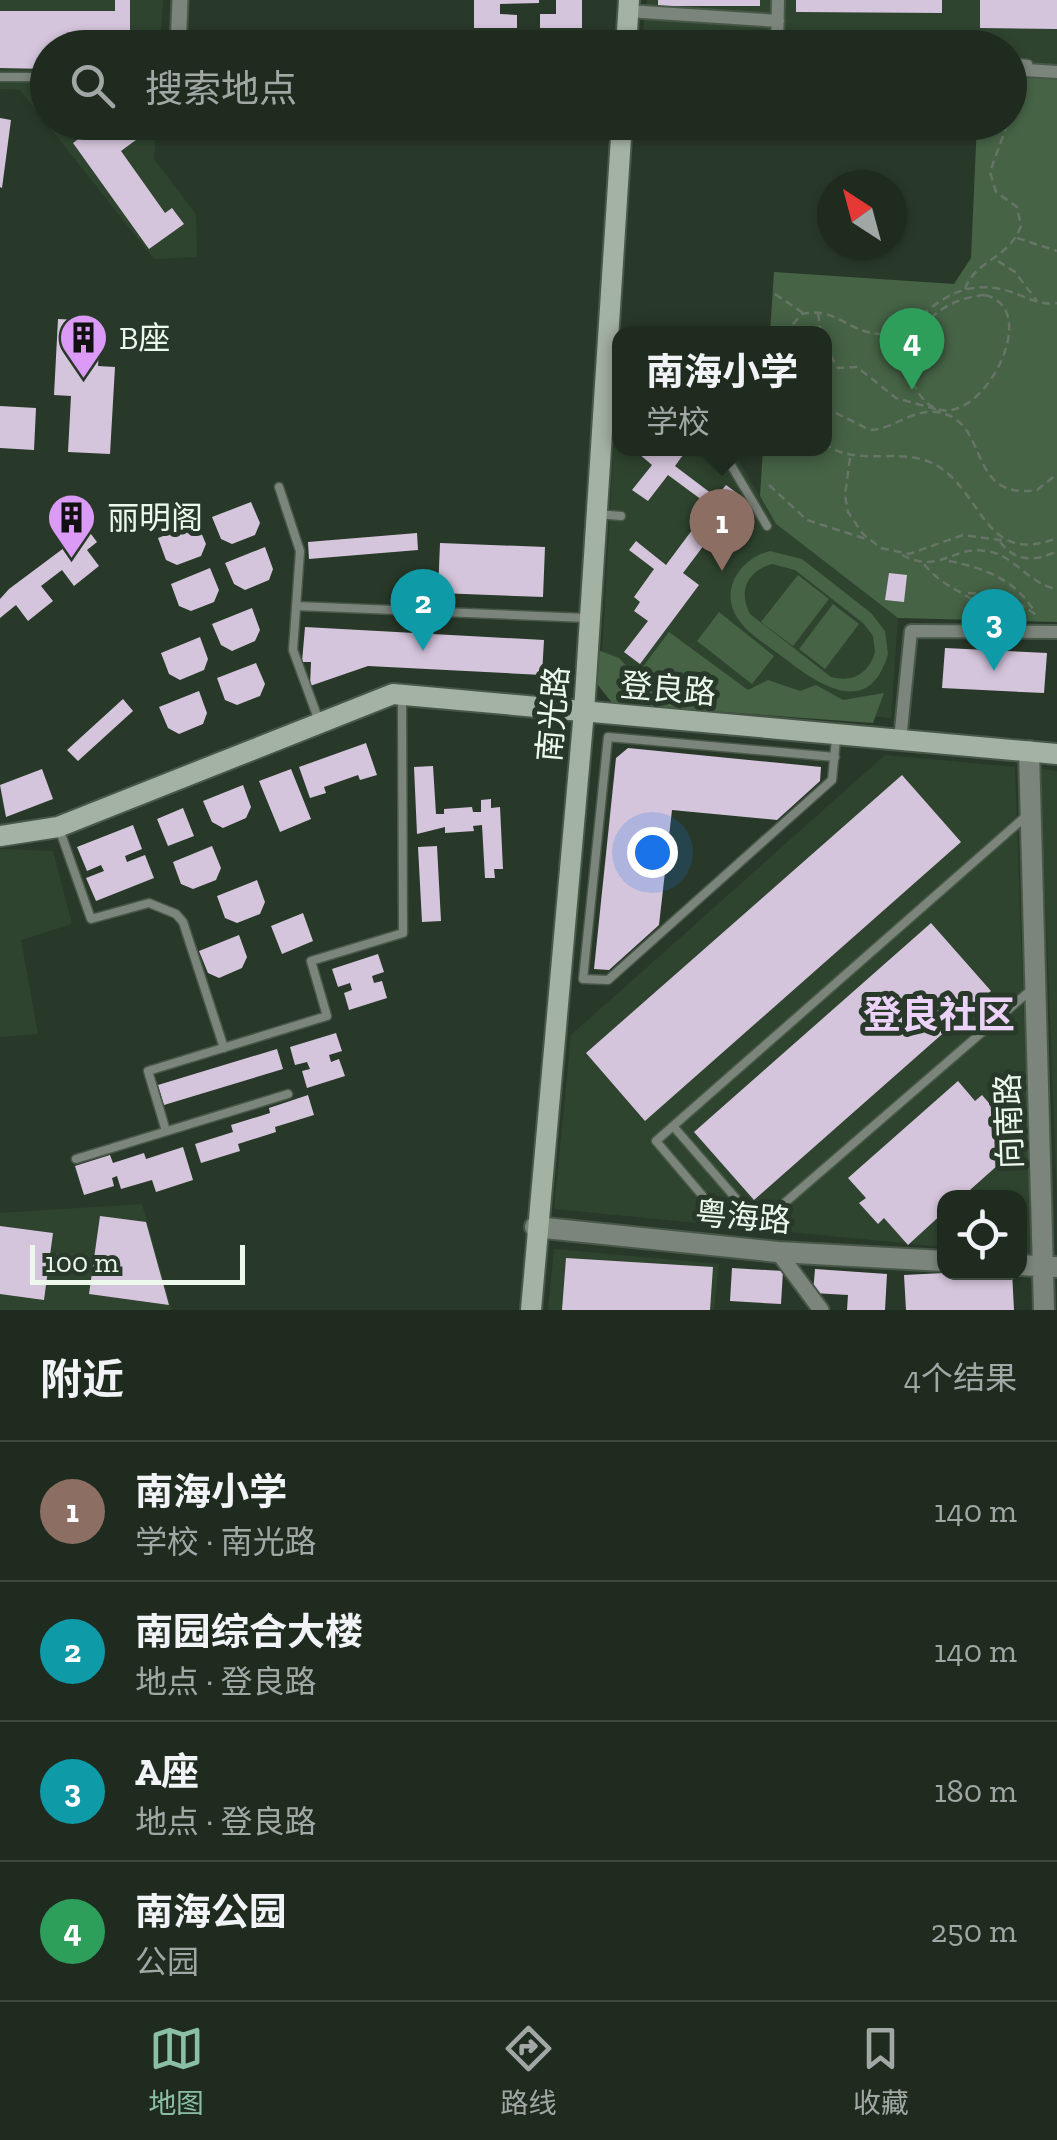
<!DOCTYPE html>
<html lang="zh">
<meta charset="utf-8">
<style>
body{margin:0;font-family:"Zilla Slab","Noto Sans SC",serif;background:#273328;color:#f1f3f6}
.controls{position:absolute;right:30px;bottom:30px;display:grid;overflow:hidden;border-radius:20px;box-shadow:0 2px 8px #0004}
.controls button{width:90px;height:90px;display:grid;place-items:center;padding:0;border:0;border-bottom:2px solid #3c473d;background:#1f2b1f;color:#f1f3f6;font:50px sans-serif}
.compass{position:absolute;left:817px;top:170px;width:90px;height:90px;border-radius:50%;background:#1f2b1f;box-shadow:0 2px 8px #0004;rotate:324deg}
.scale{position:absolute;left:30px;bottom:25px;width:215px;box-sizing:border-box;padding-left:10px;border:5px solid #edf8ed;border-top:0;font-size:28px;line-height:35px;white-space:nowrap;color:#edf8ed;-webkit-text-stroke:8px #293929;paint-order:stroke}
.you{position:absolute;left:652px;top:852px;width:35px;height:35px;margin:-25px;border:8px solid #fff;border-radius:50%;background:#1a73e8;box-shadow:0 0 0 15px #1a73e833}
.badge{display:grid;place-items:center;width:65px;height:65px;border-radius:50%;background:#8abfa5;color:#fff;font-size:32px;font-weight:700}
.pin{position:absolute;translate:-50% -82px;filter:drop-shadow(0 2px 5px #0008)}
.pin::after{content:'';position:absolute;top:52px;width:35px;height:30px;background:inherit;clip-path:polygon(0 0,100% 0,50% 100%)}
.popup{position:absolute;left:612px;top:326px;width:220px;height:130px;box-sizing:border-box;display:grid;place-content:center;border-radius:20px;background:#1f2b1f;filter:drop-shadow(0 2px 8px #0005);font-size:32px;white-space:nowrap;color:#a1a7a4}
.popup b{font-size:38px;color:#f1f3f6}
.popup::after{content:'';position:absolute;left:50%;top:100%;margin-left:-20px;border:20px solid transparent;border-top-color:#1f2b1f}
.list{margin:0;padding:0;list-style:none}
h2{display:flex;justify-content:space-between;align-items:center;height:130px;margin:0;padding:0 40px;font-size:42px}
h2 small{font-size:32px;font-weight:400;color:#a1a7a4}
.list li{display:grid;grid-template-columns:65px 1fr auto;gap:30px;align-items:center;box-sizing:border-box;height:140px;padding:0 40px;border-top:2px solid #3c473d}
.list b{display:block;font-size:38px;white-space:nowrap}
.list p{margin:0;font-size:32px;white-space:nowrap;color:#a1a7a4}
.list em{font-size:32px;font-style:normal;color:#a1a7a4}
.icon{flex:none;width:55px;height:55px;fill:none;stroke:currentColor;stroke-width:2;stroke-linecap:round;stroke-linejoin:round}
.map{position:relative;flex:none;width:1057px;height:1310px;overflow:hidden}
.search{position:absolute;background:#1f2b1f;box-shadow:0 2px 8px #0004;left:30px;right:30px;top:30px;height:110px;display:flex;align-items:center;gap:25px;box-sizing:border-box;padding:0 35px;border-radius:55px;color:#a1a7a4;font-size:38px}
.sheet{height:690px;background:#1f2b1f}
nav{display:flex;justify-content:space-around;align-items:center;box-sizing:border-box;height:140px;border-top:2px solid #3c473d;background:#1f2b1f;font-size:28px;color:#a1a7a4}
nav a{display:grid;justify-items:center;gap:5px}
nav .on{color:#8abfa5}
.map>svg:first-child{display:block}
.built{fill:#2f442f}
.green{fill:#466346;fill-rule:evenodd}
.building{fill:#d5c5dc}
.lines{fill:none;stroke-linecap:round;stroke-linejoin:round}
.service-casing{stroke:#485848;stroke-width:11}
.pedestrian-casing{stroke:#485848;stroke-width:16}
.minor-casing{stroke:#485848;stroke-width:19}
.tertiary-casing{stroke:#485848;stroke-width:24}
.secondary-casing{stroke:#485848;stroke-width:24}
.path{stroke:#667566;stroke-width:2.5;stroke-dasharray:8 5;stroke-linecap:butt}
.service{stroke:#7c857c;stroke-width:8}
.pedestrian{stroke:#7c857c;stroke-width:12}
.minor{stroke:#7c857c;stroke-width:15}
.tertiary{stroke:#7c857c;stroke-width:20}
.secondary{stroke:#a4b2a4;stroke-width:20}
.labels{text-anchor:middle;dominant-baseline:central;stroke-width:10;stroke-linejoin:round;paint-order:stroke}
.poi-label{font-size:32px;fill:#edf8ed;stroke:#293929;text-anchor:start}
.street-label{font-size:32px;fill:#edf8ed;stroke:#293929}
.quarter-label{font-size:38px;font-weight:bold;fill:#ecd1f9;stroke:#293929}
</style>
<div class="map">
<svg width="1057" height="1310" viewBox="0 0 1057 1310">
<rect width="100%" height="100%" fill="#293929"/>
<!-- built -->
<path class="built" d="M 0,0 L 163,0 L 160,47 L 48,48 L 48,122 L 156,123 L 154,159 L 196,214 L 197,257 L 154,259 L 20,90 L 0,89 Z
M 647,0 L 1057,0 L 1057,78 L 1010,76 L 1010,48 L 641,48 Z
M 619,359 L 620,448 L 732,449 L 776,524 L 898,618 L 891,718 L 621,691 L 601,670 Z
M 885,755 L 1015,767 L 1032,1255 L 1020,1254 L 1020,1198 L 944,1198 L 944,1247 L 554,1209 L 571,1035 Z
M 1041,769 L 1057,771 L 1057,1196 L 1045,885 Z
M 0,849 L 53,851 L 72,924 L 21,940 L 38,1034 L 0,1037 Z
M 142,1204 L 172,1310 L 0,1310 L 0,1213 Z
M 554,1249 L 719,1264 L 714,1310 L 548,1310 Z"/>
<!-- green -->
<path class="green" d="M 1010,76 L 1057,78 L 1057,622 L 898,618 L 776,524 L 760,496 L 763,449 L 824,448 L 824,334 L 770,333 L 774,272 L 954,284 L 971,258 L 977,123 L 1010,122 Z
M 770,551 L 802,559 L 871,613 L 885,631 L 888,654 C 869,720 818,684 784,658 C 770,647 752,637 741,623 C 717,594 738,559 770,551 ZM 772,564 L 795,570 L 863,623 L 873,636 L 875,652 C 869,673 853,683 831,677 L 750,614 C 738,591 747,571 772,564 Z
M 798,575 L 829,599 L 793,646 L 761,622 Z
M 833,604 L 859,624 L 825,669 L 799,649 Z
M 719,612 L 774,656 L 752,684 L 697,641 Z
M 669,632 L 748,690 L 768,680 L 800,691 L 816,685 L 843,700 L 884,693 L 873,723 L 613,704 L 597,684 L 598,650 L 619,658 L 636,676 Z"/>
<!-- building -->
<path class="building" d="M 115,0 L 130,0 L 130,48 L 48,48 L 48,69 L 0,68 L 0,11 L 115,11 Z
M 474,0 L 539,0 L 539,3 L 500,4 L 500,14 L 517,15 L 517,28 L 474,28 Z
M 556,0 L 582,0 L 582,28 L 540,28 L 540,14 L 556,14 Z
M 658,0 L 760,0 L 760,6 L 658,6 Z
M 796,0 L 942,0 L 942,13 L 796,12 Z
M 980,0 L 1057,0 L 1057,29 L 980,28 Z
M 0,118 L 11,120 L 2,188 L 0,187 Z
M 101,122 L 136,122 L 144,134 L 121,151 L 165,213 L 172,208 L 184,224 L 149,249 L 73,143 Z
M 58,319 L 101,321 L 98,366 L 115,367 L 110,454 L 68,452 L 71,396 L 54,395 Z
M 0,406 L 36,408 L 34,450 L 0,448 Z
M 632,448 L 649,448 L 659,456 L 664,448 L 688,448 L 675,466 L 716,497 L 726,485 L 741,496 L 683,573 L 699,585 L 640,664 L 624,652 L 648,621 L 634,611 L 640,602 L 634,597 L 654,569 L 629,550 L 636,541 L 666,565 L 710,506 L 668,475 L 648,501 L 632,490 L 652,465 Z
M 251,502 L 260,523 L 255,535 L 232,544 L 221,539 L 212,517 Z
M 197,523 L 206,544 L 201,556 L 177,565 L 166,560 L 158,538 Z
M 88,530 L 97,542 L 87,550 L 99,566 L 74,586 L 62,570 L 41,586 L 53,601 L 28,621 L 16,605 L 0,618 L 0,599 L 9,589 Z
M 417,533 L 418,550 L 309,559 L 308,542 Z
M 440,543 L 545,547 L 543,597 L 438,593 Z
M 265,547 L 273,569 L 269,580 L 245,590 L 234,584 L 225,563 Z
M 210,568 L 219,590 L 214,602 L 191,611 L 179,606 L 171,584 Z
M 889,573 L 907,575 L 904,602 L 885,600 Z
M 252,608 L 260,630 L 255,641 L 232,651 L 221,645 L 212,624 Z
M 305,627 L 544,640 L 542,675 L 368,666 L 310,686 L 311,662 L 302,662 Z
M 200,637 L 208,659 L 204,670 L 180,680 L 169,674 L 161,653 Z
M 945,648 L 1047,653 L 1044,693 L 942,688 Z
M 256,663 L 265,684 L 260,696 L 237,705 L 225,700 L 217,678 Z
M 199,691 L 207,713 L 203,724 L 179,734 L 168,728 L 159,707 Z
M 123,699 L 133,711 L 78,761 L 67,750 Z
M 366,743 L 377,775 L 360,780 L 358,775 L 324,787 L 326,793 L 310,798 L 299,767 Z
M 628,748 L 821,767 L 820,781 L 777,820 L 672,810 L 659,925 L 609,970 L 594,969 L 616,758 Z
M 433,766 L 436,814 L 444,814 L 444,809 L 472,807 L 473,812 L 481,812 L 481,800 L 491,799 L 491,808 L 500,807 L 503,869 L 494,869 L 495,878 L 485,878 L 482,825 L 473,826 L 474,831 L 445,833 L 445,827 L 417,834 L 414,767 Z
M 42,769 L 53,799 L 6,817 L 0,785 Z
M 291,769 L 311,819 L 280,832 L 259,781 Z
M 902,775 L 961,842 L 645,1121 L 586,1053 Z
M 243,785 L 251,807 L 246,818 L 223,828 L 212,822 L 203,801 Z
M 183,808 L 194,836 L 168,846 L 157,819 Z
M 133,825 L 142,849 L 125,856 L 127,862 L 145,855 L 154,878 L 96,901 L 86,878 L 104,871 L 101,865 L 87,871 L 77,847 Z
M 212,846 L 221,868 L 216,880 L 193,889 L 181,884 L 173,862 Z
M 437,846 L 441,921 L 422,922 L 418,847 Z
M 257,880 L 265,902 L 260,914 L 237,923 L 225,918 L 217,896 Z
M 303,913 L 313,941 L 282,954 L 271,926 Z
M 931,923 L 991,991 L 754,1200 L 694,1132 Z
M 239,935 L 247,957 L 242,968 L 219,978 L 208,973 L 199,951 Z
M 378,954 L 384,972 L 372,976 L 374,983 L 382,981 L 387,998 L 349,1010 L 344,993 L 352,990 L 350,983 L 338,987 L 332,969 Z
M 336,1033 L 342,1051 L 329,1055 L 331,1062 L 339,1059 L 345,1076 L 307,1088 L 302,1071 L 310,1069 L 307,1062 L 295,1065 L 290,1047 Z
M 277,1049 L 283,1069 L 164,1105 L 158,1085 Z
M 958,1081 L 975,1101 L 982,1095 L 1000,1116 L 994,1122 L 1017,1148 L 961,1198 L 944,1198 L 944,1212 L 908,1245 L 884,1218 L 878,1224 L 859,1203 L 866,1198 L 848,1178 Z
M 308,1095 L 314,1115 L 275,1127 L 276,1132 L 238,1144 L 240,1151 L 201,1163 L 195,1144 L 233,1132 L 231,1125 L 270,1113 L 269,1108 Z
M 183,1147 L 193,1180 L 156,1192 L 152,1180 L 121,1189 L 117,1176 L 112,1178 L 114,1186 L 84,1195 L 75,1166 L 110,1155 L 113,1163 L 144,1153 L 146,1159 Z
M 100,1216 L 146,1222 L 169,1305 L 89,1294 Z
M 0,1226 L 53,1233 L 44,1300 L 0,1294 Z
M 566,1258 L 713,1267 L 710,1310 L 562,1310 Z
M 732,1268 L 783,1271 L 781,1304 L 730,1301 Z
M 815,1269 L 887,1274 L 885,1310 L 847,1310 L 848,1295 L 813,1293 Z
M 964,1272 L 1012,1272 L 1014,1310 L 906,1310 L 904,1275 Z"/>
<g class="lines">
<defs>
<path id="service" d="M 627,38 L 761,48
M 1010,62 L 1028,64
M 0,77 L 48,77
M 721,448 L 767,526
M 279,487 L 300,551 L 293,650 L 319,721
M 597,514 L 621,516
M 296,606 L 586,618
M 835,757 L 608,737 L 583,979 L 608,980 L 832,780 L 836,739
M 60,831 L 91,919 L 149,903 L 176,914 L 183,922 L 224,1048
M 673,1126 L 746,1210 L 774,1212 L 1032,989
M 166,1131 L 148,1071 L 327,1016 L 311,961 L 403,933 L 402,699
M 76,1159 L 288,1094
M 746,1210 L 707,1201 L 656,1141 L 1025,817"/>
<path id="pedestrian" d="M 628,11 L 778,21
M 777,48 L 778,0
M 1010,69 L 1057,72
M 900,740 L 911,631 L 1057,632"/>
<path id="minor" d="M 178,48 L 180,0
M 778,1252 L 821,1310"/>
<path id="tertiary" d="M 1029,751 L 1044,1310
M 535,1227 L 778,1252 L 944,1261
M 1020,1265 L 1055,1267"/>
<path id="secondary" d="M 626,48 L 629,0
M 0,836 L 58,827 L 393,694 L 1057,754
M 531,1310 L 584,711 L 622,122"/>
</defs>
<!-- service casing -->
<use href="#service" class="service-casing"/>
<!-- pedestrian casing -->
<use href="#pedestrian" class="pedestrian-casing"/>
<!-- minor casing -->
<use href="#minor" class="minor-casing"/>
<!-- tertiary casing -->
<use href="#tertiary" class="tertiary-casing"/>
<!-- secondary casing -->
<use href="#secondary" class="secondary-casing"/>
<!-- path -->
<path class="path" d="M 1010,117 L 1013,81
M 1017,238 L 1057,251
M 998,261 L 1015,272 L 1037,301
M 965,289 C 975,260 1008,260 1021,226 L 1017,207 L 996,192 L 990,172 L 1008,122
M 775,294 L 803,313
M 985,295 C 1057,312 949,483 910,375 C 905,330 942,298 985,295 Z
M 818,313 L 821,334
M 784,334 L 802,314 C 836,306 850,334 881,334 C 913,334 932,296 968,289 C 1010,280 1030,308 1057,303
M 824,344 L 838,368 L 857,367 L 896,398 L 939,410
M 824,407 L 870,430 C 894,429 912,409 937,412 C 992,420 964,501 1037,490 L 1057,474
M 824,443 C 857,469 899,445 936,465 C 984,493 984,567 1057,538
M 850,458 L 845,495 L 848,512 L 863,534 L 881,548 L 909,554 L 963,535 L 1007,541
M 769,485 L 807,520 L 866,539
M 1000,542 C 1016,562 1035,562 1057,551
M 902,555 C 940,575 953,545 987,551 C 1016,556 1028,584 1057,589
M 949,561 C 982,567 1016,580 1034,611
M 924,564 C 945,591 970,591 995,619
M 968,593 L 1008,596 L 1038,616"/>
<!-- service -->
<use href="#service" class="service"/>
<!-- pedestrian -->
<use href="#pedestrian" class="pedestrian"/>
<!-- minor -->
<use href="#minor" class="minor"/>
<!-- tertiary -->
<use href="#tertiary" class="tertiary"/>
<!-- secondary -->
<use href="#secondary" class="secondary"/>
</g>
<!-- icons -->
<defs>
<symbol id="building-pin" viewBox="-11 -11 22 30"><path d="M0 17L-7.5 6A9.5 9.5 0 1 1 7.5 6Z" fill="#da9af6" stroke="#293929"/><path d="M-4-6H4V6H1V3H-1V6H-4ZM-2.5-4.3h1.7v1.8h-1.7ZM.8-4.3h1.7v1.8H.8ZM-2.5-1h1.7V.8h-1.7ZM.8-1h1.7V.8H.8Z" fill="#111"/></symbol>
</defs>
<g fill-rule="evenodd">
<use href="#building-pin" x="56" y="310" width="55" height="75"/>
<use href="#building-pin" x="44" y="490" width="55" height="75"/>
</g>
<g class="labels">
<!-- poi labels -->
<g class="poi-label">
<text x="119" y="338">B座</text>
<text x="107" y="518">丽明阁</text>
</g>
<!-- street labels -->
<g class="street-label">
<text transform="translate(668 689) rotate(5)">登良路</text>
<text transform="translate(553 714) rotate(-85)">南光路</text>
<text transform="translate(1009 1121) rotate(-92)">向南路</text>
<text transform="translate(743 1217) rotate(5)">粤海路</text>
</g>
<!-- quarter labels -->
<g class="quarter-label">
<text x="939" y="1015">登良社区</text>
</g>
</g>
</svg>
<div class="controls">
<button><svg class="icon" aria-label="locate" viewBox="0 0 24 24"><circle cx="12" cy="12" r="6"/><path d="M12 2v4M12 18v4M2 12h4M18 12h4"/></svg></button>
</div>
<svg class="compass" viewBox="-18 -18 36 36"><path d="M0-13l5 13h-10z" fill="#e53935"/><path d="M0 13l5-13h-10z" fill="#a1a7a4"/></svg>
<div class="scale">100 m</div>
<div class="you"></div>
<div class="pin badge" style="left:722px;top:571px;background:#8d6e63">1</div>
<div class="popup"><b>南海小学</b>学校</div>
<div class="pin badge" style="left:423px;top:651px;background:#0f9aa8">2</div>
<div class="pin badge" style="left:994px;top:671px;background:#0f9aa8">3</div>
<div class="pin badge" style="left:912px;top:390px;background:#2e9e5b">4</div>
<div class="search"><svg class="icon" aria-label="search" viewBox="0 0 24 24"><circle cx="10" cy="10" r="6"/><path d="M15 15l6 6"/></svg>搜索地点</div>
</div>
<section class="sheet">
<h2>附近<small>4个结果</small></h2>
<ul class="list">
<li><span class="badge" style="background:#8d6e63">1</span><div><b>南海小学</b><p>学校 · 南光路</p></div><em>140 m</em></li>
<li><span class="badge" style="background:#0f9aa8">2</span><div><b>南园综合大楼</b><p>地点 · 登良路</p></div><em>140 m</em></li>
<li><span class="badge" style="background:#0f9aa8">3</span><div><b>A座</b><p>地点 · 登良路</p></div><em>180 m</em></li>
<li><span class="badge" style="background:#2e9e5b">4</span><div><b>南海公园</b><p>公园</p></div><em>250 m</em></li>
</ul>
</section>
<nav>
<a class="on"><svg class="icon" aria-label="map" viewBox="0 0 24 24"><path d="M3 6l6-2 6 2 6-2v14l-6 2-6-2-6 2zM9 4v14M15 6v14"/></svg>地图</a>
<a><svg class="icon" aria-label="directions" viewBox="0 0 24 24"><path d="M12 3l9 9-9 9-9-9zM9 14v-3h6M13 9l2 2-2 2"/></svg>路线</a>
<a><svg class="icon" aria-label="saved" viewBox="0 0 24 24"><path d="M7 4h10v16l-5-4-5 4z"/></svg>收藏</a>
</nav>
